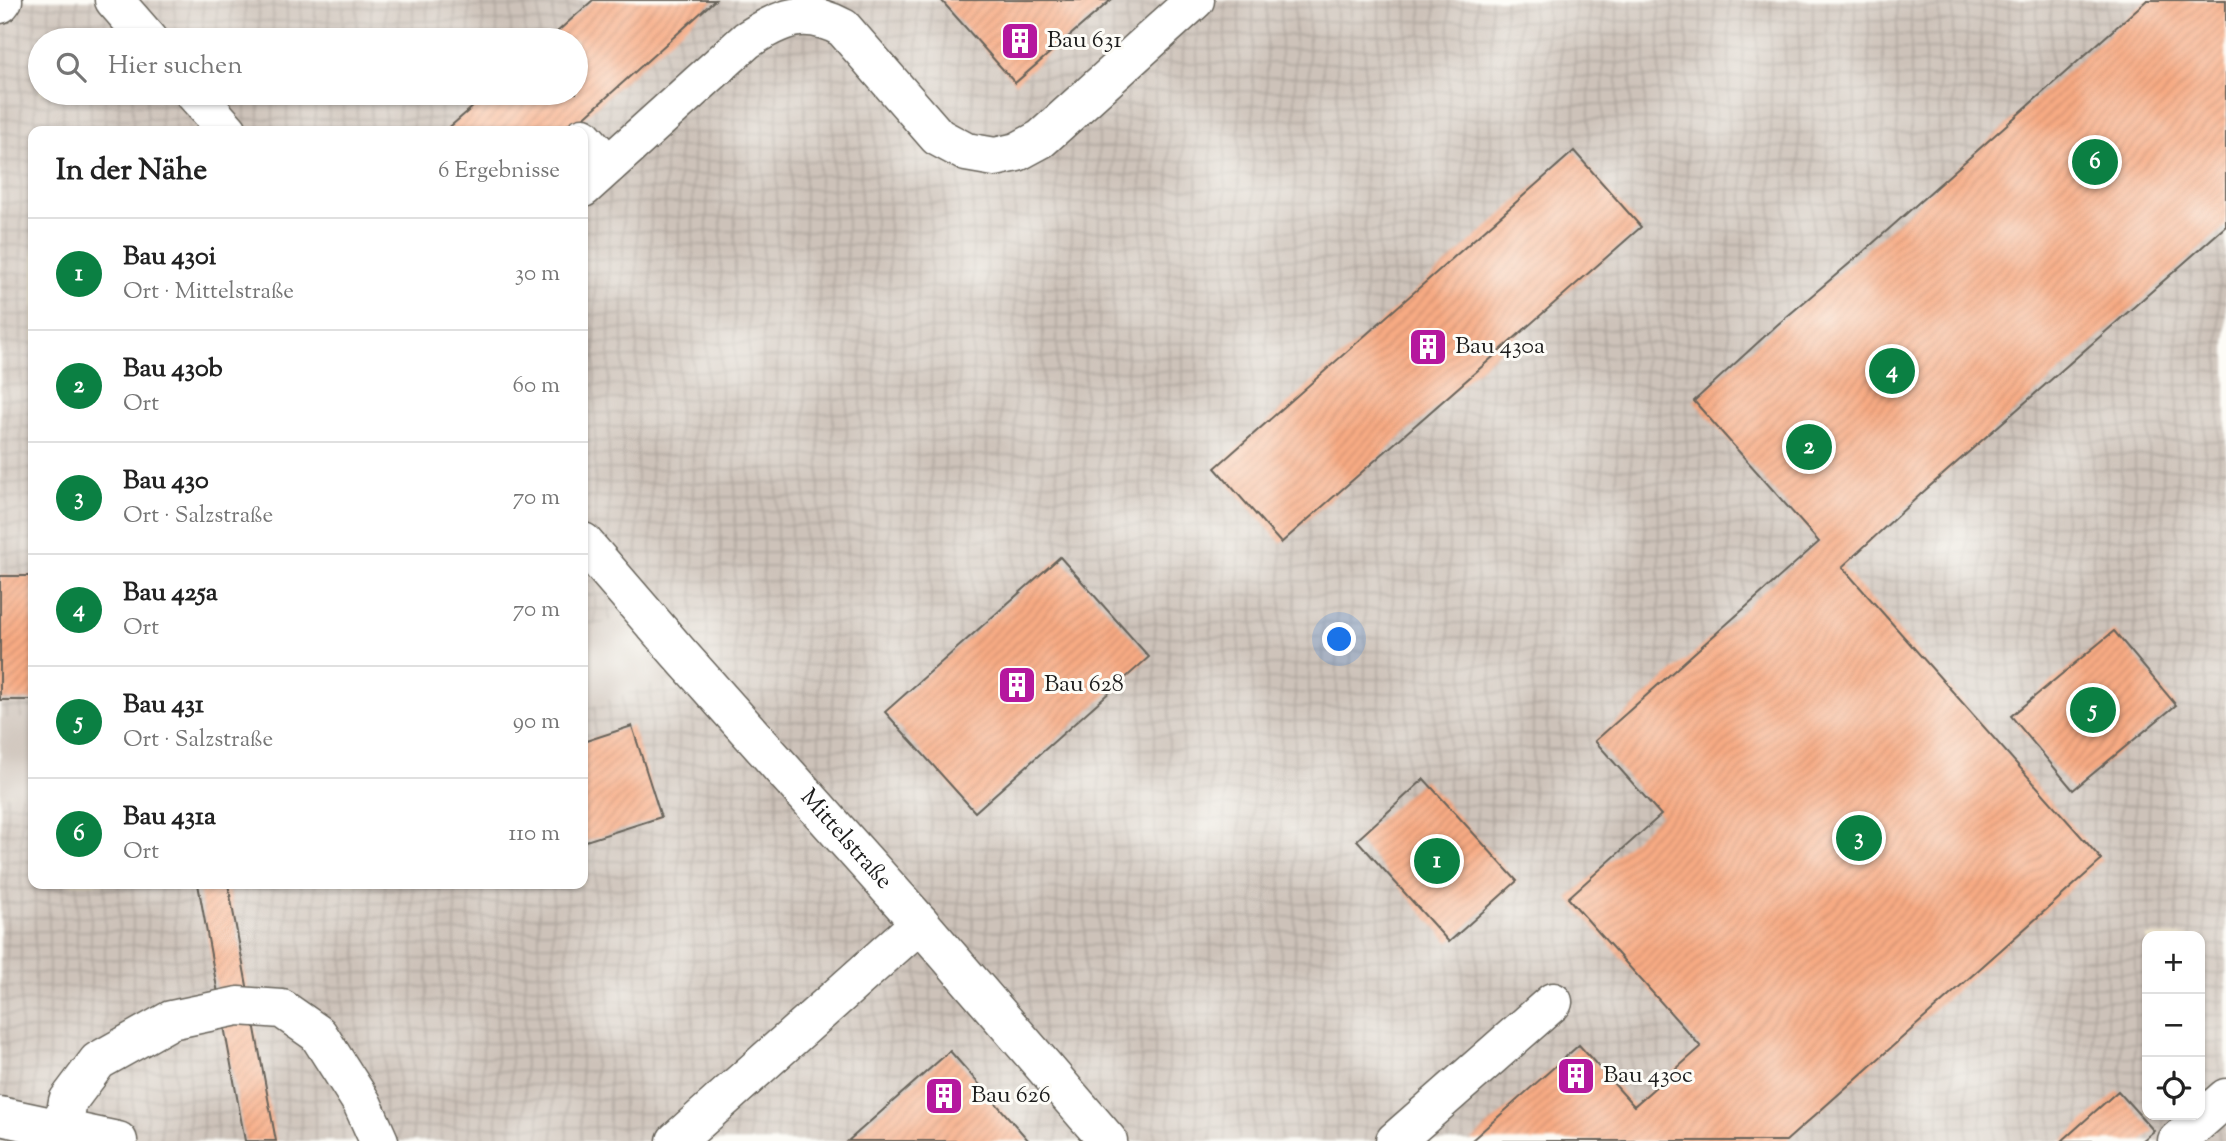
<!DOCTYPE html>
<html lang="de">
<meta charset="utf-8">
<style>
body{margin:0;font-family:"Sorts Mill Goudy",serif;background:#f6f6f6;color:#222}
.controls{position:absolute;right:21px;bottom:21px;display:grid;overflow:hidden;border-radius:14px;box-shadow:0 2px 5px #0004}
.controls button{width:63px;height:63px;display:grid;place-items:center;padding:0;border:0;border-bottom:2px solid #e0e0e0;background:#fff;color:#222;font:35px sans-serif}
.you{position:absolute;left:1340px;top:640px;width:24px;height:24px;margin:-18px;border:5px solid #fff;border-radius:50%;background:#1a73e8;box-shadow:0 0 0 10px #1a73e833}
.badge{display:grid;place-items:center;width:46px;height:46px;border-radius:50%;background:#0b8043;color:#fff;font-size:23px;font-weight:700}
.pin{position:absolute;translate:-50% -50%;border:4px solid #fff;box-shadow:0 2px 7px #0006}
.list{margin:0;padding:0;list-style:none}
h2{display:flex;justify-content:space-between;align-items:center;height:91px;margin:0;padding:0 28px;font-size:30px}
h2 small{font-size:23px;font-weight:400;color:#767676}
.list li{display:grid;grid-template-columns:46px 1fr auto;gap:21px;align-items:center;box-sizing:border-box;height:112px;padding:0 28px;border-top:2px solid #e0e0e0}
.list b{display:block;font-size:26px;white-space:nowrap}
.list p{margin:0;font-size:23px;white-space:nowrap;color:#767676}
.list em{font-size:23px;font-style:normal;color:#767676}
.icon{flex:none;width:38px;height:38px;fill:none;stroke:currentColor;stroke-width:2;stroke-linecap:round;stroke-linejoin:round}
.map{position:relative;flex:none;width:2226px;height:1141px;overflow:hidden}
.search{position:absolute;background:#fff;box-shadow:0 2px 5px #0004;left:28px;top:28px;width:560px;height:77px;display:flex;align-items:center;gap:18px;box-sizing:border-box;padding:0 24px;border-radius:38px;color:#767676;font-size:26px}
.panel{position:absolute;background:#fff;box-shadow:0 2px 5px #0004;left:28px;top:126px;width:560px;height:763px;border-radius:14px}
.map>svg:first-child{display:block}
.industrial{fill:url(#industrial-grid);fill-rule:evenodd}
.railway{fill:#cdc2b9}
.building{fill:url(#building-hatch)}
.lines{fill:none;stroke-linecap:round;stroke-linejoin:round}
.minor-casing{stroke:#67635a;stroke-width:41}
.minor{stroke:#fff;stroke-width:38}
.labels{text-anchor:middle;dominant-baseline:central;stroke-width:6;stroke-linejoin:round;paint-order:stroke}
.poi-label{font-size:24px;fill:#1c1c1c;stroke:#fdfcf7;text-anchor:start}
.street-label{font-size:24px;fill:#1c1c1c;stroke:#fdfcf7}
</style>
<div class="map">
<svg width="2226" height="1141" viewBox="0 0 2226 1141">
<defs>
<pattern id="industrial-grid" width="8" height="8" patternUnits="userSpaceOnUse" patternTransform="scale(1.75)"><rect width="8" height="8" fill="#cdc2b9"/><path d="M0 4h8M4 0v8" fill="none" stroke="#afa69e"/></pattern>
<pattern id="building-hatch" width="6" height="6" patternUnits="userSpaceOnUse" patternTransform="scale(1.75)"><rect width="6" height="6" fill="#f7aa83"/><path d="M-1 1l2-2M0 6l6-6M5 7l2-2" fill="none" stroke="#d39271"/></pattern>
</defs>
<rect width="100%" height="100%" fill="#fdfcf7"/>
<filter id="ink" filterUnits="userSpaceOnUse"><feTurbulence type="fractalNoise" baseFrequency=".0143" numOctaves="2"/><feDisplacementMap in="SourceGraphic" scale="14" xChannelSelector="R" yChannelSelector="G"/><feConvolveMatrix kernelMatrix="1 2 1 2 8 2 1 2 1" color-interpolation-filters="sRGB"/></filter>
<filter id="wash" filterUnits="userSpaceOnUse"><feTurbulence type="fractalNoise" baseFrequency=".00686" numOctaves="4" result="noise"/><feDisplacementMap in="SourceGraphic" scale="28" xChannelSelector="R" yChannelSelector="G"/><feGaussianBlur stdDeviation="1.57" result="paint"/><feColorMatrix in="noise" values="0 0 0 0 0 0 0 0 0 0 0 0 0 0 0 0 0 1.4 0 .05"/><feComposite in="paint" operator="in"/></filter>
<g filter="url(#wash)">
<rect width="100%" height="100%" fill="#f2e7cd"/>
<!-- industrial -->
<path class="industrial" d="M 0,0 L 2226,0 L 2226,1141 L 0,1141 L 0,793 L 33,795 L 33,884 L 583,884 L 583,709 L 677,675 L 627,616 L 583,630 L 583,131 L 33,131 L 33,718 L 0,718 ZM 40,40 L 576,40 L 576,93 L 40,93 ZM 2147,936 L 2200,936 L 2200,1115 L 2147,1115 Z"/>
<!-- railway -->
<path class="railway" d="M 627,616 L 678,675 L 583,709 L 583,630 Z
M 0,718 L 33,718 L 33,795 L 0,793 Z"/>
<g id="blocks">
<!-- building -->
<path class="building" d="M 593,0 L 715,0 L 569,131 L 445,131 L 489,93 L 576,93 L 576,40 L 548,40 Z
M 941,0 L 1111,0 L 1015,83 Z
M 2147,0 L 2226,0 L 2226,226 L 1922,493 L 1842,567 L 2102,860 L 1786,1141 L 1471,1141 L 1579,1045 L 1634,1106 L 1701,1047 L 1568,898 L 1661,815 L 1595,741 L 1819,542 L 1694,401 L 1777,325 L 1863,252 Z
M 1574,151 L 1641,227 L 1281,543 L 1215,468 Z
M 1060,557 L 1149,657 L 975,812 L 885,712 Z
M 0,576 L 33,576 L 33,700 L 0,700 Z
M 2114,631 L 2176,705 L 2073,790 L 2011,716 Z
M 632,726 L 661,817 L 583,842 L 583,742 Z
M 1424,779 L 1517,881 L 1449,942 L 1357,840 Z
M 198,884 L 228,884 L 276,1141 L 245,1141 Z
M 950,1051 L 1029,1141 L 848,1141 Z
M 2118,1091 L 2154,1131 L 2142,1141 L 2062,1141 Z"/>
</g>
</g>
<g filter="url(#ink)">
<use href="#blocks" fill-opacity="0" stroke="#67635a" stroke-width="2"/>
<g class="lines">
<defs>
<g id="minor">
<path d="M 114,0 L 149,40"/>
<path d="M 0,4 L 3,0"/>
<path d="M 194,93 L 228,131"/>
<path d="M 583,137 L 608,165"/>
<path d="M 583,188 L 747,40 C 781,18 805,7 843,28 L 938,137 L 966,152 L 995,157 L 1017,152 L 1041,139 L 1195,0"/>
<path id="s1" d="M 583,542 L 677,651 L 920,923 L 1108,1141"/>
<path d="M 0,1116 L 118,1141"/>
<path d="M 63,1129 L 68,1101 L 98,1061 L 171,1020 L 238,1006 L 282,1009 L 318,1034 L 362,1103 L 379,1141"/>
<path d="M 676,1141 L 920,923"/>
<path d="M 1395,1141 L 1553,1002"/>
<path d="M 2177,1141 L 2226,1098"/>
</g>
</defs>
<!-- minor casing -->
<use href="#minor" class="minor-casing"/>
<!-- minor -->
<use href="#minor" class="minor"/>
</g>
</g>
<!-- icons -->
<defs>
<symbol id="building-square" viewBox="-11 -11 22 22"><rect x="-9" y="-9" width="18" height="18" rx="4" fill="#b5179e" stroke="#fdfcf7"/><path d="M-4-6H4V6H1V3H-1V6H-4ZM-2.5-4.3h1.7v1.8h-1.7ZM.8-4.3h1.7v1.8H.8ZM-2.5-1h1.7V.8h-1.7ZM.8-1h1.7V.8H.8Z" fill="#fff"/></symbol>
</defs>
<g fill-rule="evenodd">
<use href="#building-square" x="998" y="19" width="44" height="44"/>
<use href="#building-square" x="1406" y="325" width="44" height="44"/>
<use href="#building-square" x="995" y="663" width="44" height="44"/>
<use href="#building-square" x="1554" y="1054" width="44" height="44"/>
<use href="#building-square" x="922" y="1074" width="44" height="44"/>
</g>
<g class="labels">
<!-- poi labels -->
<g class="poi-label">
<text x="1047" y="41">Bau 631</text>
<text x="1455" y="347">Bau 430a</text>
<text x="1044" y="685">Bau 628</text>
<text x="1603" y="1076">Bau 430c</text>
<text x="971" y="1096">Bau 626</text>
</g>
<!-- street labels -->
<g class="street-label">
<text stroke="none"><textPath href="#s1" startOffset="397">Mittelstraße</textPath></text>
</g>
</g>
</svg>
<div class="controls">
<button>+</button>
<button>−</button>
<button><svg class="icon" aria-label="locate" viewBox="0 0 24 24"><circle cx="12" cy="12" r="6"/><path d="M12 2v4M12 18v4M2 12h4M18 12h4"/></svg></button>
</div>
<div class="you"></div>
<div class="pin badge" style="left:1437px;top:861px">1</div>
<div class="pin badge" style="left:1809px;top:447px">2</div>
<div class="pin badge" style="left:1859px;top:838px">3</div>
<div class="pin badge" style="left:1892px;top:371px">4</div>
<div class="pin badge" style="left:2093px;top:710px">5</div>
<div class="pin badge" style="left:2095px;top:162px">6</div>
<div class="search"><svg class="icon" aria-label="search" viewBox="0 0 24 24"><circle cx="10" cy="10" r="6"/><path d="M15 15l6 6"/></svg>Hier suchen</div>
<section class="panel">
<h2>In der Nähe<small>6 Ergebnisse</small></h2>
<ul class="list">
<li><span class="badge">1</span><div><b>Bau 430i</b><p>Ort · Mittelstraße</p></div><em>30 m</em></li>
<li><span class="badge">2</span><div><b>Bau 430b</b><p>Ort</p></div><em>60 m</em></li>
<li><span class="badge">3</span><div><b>Bau 430</b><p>Ort · Salzstraße</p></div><em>70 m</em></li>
<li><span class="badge">4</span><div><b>Bau 425a</b><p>Ort</p></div><em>70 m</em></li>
<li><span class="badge">5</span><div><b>Bau 431</b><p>Ort · Salzstraße</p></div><em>90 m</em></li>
<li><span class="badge">6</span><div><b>Bau 431a</b><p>Ort</p></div><em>110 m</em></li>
</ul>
</section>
</div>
